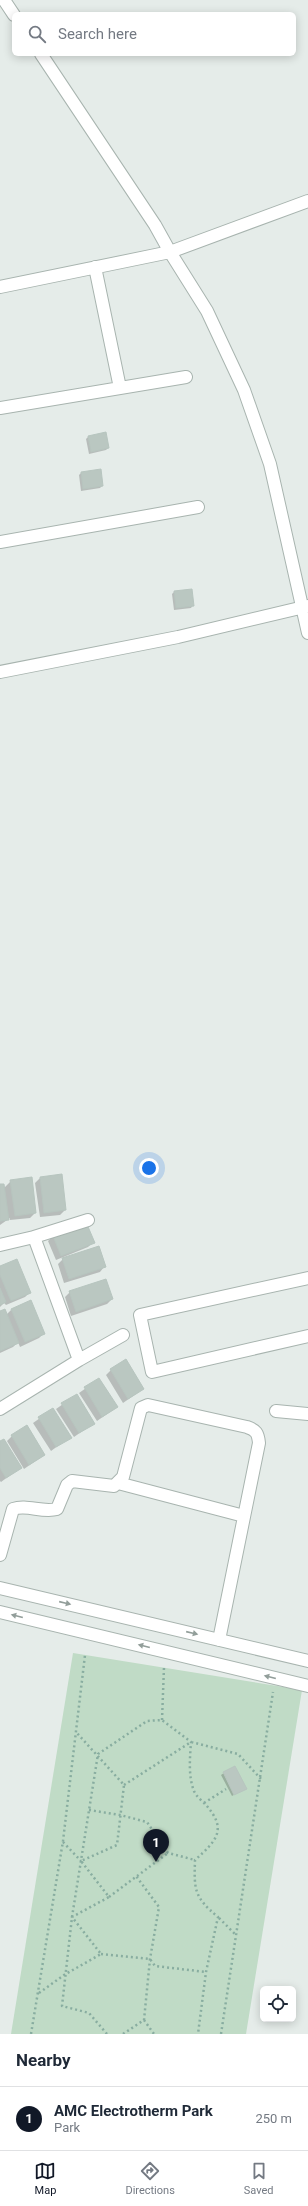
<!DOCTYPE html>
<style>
body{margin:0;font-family:Roboto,sans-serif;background:#f2f2f3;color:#1f2937}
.controls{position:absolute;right:12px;bottom:12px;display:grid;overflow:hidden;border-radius:6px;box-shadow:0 2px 10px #0003}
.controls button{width:36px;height:36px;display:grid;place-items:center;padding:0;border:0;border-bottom:1px solid #e0e1e3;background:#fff;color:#1f2937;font:20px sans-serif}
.you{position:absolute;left:149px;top:1168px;width:14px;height:14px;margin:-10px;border:3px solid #fff;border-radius:50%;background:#1a73e8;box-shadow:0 0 0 6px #1a73e833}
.badge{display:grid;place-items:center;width:26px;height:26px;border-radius:50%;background:#111827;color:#fff;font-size:13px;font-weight:700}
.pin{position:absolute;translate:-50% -33px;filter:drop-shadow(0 1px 2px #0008)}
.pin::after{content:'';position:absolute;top:21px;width:14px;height:12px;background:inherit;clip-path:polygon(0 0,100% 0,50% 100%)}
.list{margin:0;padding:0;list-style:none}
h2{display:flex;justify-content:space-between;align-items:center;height:52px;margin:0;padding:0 16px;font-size:17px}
h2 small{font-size:13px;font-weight:400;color:#747a83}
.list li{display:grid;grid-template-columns:26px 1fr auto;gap:12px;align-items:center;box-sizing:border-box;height:64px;padding:0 16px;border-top:1px solid #e0e1e3}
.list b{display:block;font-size:15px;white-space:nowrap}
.list p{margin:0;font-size:13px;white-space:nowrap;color:#747a83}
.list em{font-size:13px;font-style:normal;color:#747a83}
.icon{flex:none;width:22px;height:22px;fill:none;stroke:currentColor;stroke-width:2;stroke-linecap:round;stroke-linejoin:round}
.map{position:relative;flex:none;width:308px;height:2034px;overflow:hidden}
.search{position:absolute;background:#fff;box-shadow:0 2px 10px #0003;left:12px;right:12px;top:12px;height:44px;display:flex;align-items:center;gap:10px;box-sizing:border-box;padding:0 14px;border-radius:6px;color:#747a83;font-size:15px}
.sheet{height:116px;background:#fff}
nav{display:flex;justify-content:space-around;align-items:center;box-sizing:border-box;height:56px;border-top:1px solid #e0e1e3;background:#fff;font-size:11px;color:#747a83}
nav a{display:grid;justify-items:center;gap:2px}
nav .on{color:#111827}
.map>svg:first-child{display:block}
.green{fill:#c0dbc6}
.shadow{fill:#0003}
.building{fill:#bac7c1;stroke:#b7c5bf}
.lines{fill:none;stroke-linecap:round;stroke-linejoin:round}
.minor-casing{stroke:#a8b4af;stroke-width:14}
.path{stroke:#88ada0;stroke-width:2.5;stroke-dasharray:2 3;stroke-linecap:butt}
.minor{stroke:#fff;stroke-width:12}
.oneway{fill:#929e9a}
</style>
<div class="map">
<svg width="308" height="2034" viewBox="0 0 308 2034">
<rect width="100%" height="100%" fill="#e5ece9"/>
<!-- green -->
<path class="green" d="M 73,1653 L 302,1690 L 246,2034 L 11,2034 Z"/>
<!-- shadow -->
<path class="shadow" d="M 88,437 L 108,448 L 106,450 L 89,454 L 86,439 Z
M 81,473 L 102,486 L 100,488 L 81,491 L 79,475 Z
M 174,592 L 193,605 L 191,608 L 174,610 L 172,594 Z
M 40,1178 L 65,1210 L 60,1215 L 40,1217 L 35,1183 Z
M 11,1181 L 35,1213 L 30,1218 L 10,1220 L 10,1218 L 0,1225 L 0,1185 L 4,1188 Z
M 53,1236 L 93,1242 L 88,1247 L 56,1260 L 48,1241 Z
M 65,1257 L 65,1258 L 104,1267 L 100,1272 L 64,1283 L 58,1264 Z
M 0,1267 L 30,1292 L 25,1297 L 6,1305 L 4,1303 L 0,1307 Z
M 70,1292 L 112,1299 L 107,1304 L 71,1316 L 65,1297 Z
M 11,1310 L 44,1333 L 39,1338 L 20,1347 L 18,1342 L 13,1347 L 0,1353 L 0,1312 L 6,1315 Z
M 111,1370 L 143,1389 L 123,1403 L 106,1375 Z
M 99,1379 L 117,1407 L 97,1421 L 79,1393 Z
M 76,1395 L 94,1423 L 74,1437 L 56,1409 Z
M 53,1409 L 70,1437 L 51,1451 L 33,1423 Z
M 12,1436 L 44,1455 L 24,1469 L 7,1441 Z
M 0,1442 L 20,1468 L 1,1482 L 0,1481 Z
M 224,1773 L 246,1788 L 232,1796 L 221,1775 Z"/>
<!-- building -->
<path class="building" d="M 106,432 L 109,448 L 91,452 L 88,436 Z
M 101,469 L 103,486 L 83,489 L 81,472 Z
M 192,589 L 194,606 L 176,608 L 174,591 Z
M 62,1174 L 66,1210 L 44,1213 L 40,1177 Z
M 32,1177 L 36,1213 L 15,1216 L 10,1180 Z
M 0,1184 L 4,1184 L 9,1220 L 0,1221 Z
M 86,1222 L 95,1243 L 61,1256 L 53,1236 Z
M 99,1246 L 106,1267 L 69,1279 L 62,1258 Z
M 17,1259 L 31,1293 L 11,1301 L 0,1275 L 0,1266 Z
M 106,1279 L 113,1299 L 76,1312 L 69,1291 Z
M 0,1288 L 6,1302 L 0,1305 Z
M 31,1300 L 45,1334 L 25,1342 L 11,1309 Z
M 5,1309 L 19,1343 L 0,1351 L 0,1311 Z
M 126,1359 L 144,1389 L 128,1399 L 110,1369 Z
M 99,1378 L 118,1407 L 102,1417 L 84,1387 Z
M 77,1394 L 95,1424 L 79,1433 L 61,1403 Z
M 53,1408 L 72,1438 L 56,1447 L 38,1417 Z
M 27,1425 L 45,1455 L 29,1465 L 11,1435 Z
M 4,1439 L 22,1468 L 6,1478 L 0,1468 L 0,1441 Z
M 235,1766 L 247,1789 L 234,1795 L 223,1772 Z"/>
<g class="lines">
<defs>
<path id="minor" d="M 4,0 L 14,15
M 41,54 L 155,225 L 170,252 L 207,311 L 244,390 L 270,464 L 308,633
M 95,267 L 120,388
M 0,287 L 170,252 L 308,201
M 0,408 L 186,377
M 0,542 L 198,507
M 0,672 L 178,637 L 308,606
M 34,1237 L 88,1220
M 0,1245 L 34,1237 L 79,1360 L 0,1409
M 308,1278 L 140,1315 L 152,1372 L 308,1336
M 79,1360 L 123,1335
M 276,1411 L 308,1414
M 118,1483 L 244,1516
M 0,1555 L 13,1509 C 27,1504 42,1513 57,1509 L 67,1485 L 72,1481 L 114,1486 L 123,1477 L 141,1408 L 148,1405 L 247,1427 C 256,1430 258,1433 259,1443 L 219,1640
M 0,1588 L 308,1661
M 0,1612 L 308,1686"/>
</defs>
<!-- minor casing -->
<use href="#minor" class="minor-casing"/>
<!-- path -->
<path class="path" d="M 162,1720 L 164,1667
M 124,1785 L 191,1742 L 238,1754 L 261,1779
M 204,1803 L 226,1789
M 89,1810 L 120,1815 L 147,1822 L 168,1853 L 195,1860
M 63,1842 L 81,1861
M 109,1897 L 168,1853
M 219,1918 L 235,1934
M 101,1954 L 150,1959 L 155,1966 L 206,1972
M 39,1993 L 64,1975 L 101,1954 L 72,1917 L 109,1897 L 81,1861 L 117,1845 L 124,1785 L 76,1732
M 144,2020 L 154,2034
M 31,2034 L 63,1841 L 85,1655
M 107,2034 L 89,2013 L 62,2006 L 72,1917 L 98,1754 L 147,1721 L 162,1720 L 191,1742 C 190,1757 188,1776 194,1791 C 196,1796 202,1801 206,1805 C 228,1830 216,1841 195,1860 C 194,1890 194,1897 218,1917 L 206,1972 L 198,2034
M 123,2034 L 144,2020 L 150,1959 L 159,1907 L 136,1876
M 221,2034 L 273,1692"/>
<!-- minor -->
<use href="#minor" class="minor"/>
</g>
<!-- one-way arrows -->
<defs><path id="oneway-solid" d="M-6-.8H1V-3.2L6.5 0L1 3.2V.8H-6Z"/></defs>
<g class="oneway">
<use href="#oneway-solid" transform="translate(65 1603) rotate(13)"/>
<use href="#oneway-solid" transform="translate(17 1616) rotate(-166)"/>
<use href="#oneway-solid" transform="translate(192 1633) rotate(13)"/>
<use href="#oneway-solid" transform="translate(144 1646) rotate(-166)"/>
<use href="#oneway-solid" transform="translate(270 1677) rotate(-166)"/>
</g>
</svg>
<div class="controls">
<button><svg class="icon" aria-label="locate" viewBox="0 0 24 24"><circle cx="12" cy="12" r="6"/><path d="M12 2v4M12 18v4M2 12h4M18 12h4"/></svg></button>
</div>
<div class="you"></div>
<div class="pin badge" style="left:156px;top:1862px">1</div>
<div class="search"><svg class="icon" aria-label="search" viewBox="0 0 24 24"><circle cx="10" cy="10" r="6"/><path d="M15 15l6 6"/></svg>Search here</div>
</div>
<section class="sheet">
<h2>Nearby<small></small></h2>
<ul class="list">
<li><span class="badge">1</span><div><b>AMC Electrotherm Park</b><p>Park</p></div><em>250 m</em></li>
</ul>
</section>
<nav>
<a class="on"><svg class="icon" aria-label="map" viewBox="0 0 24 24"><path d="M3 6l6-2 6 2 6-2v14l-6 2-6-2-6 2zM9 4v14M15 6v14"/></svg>Map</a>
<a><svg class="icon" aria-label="directions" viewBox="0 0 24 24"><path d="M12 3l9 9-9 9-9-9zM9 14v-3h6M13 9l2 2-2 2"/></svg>Directions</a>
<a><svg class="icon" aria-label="saved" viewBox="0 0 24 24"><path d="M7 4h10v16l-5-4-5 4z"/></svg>Saved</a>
</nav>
